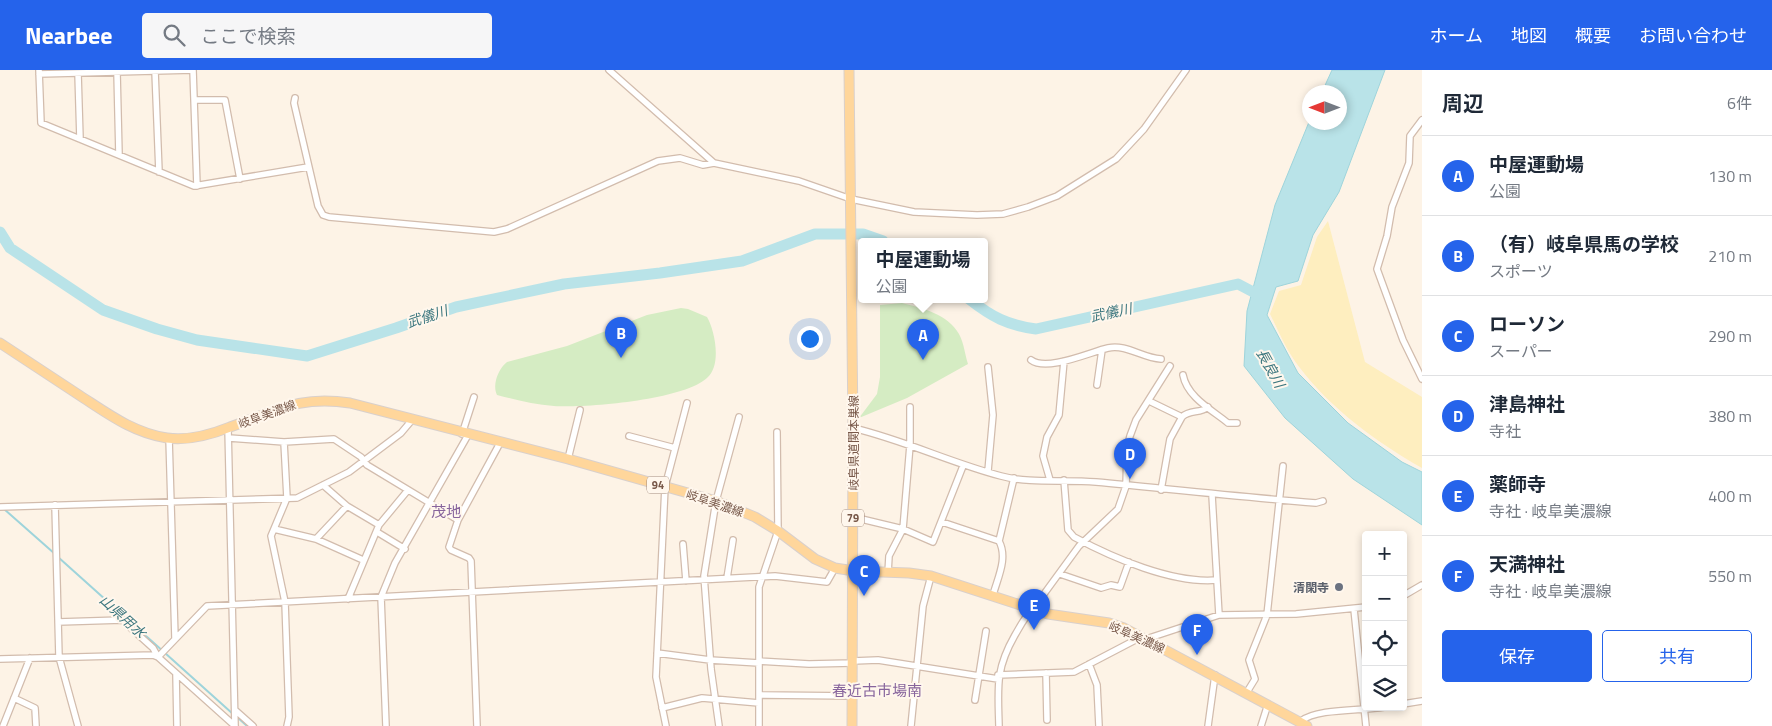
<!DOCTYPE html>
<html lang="ja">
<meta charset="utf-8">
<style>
body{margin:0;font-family:"Titillium Web","Noto Sans JP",sans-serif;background:#f6f6f7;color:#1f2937}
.controls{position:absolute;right:15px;bottom:15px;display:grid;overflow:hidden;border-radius:5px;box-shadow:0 2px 8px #0003}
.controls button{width:45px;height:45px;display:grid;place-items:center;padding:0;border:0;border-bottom:1px solid #e0e1e3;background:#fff;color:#1f2937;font:25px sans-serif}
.compass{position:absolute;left:1302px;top:15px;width:45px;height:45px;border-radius:50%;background:#fff;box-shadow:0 2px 8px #0003;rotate:270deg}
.you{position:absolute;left:809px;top:268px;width:18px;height:18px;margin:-12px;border:4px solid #fff;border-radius:50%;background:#1a73e8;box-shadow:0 0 0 8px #1a73e833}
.badge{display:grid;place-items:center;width:32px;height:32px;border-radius:50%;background:#2563eb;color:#fff;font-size:16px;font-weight:700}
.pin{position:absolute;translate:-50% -41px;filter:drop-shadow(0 1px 2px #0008)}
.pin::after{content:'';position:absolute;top:26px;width:18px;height:15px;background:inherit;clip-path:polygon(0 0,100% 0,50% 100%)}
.popup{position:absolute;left:858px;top:168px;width:130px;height:65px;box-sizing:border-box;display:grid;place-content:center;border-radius:5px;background:#fff;filter:drop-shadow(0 1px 4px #0005);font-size:16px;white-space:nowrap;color:#747a83}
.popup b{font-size:19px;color:#1f2937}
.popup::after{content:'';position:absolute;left:50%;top:100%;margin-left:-10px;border:10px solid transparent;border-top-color:#fff}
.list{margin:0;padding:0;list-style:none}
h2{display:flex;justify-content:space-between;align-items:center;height:65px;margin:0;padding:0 20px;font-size:21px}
h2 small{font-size:16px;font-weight:400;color:#747a83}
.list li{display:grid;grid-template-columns:32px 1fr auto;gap:15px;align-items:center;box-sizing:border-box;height:80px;padding:0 20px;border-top:1px solid #e0e1e3}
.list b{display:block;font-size:19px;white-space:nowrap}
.list p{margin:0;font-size:16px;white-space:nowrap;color:#747a83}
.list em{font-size:16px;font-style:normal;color:#747a83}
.actions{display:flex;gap:10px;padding:15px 20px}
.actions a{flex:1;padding:11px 0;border:1px solid #2563eb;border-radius:5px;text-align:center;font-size:18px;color:#2563eb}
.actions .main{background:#2563eb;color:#fff}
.icon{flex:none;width:28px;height:28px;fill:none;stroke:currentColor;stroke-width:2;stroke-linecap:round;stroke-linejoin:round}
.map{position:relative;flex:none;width:1422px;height:656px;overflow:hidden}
header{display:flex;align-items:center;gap:30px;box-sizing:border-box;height:70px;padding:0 25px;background:#2563eb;color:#fff}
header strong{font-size:24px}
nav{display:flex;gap:28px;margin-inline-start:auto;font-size:18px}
.search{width:350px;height:45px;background:#f6f6f7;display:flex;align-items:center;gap:12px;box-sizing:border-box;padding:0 18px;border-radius:5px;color:#747a83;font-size:19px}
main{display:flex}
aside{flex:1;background:#fff}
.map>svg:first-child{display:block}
.green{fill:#d5ecc3}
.sand{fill:#feeebf}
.water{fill:#b9e3e8;stroke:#9ed4db}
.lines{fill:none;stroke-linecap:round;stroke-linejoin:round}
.stream{stroke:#9ed4db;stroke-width:2}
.river{stroke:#b9e3e8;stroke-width:11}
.minor-casing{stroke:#d2bcad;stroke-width:8}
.primary-casing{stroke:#d9d0cc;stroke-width:11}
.minor{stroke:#fff;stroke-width:5.5}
.primary{stroke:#ffd69b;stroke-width:9}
.worship-dot{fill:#6b7280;stroke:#fff7ed;stroke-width:2}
.labels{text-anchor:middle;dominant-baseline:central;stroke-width:4;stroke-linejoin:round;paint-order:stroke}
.shield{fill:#fff7ed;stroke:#a0887a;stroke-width:1}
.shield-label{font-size:11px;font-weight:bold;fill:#785849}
.street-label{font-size:12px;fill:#785849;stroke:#fff7ed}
.worship-label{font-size:12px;font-weight:bold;fill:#5b616d;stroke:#fff7ed;text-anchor:end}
.water-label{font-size:14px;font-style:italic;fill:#3b767e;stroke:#fff7ed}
.quarter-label{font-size:15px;fill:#87649c;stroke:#fff7ed}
</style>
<header>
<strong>Nearbee</strong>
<div class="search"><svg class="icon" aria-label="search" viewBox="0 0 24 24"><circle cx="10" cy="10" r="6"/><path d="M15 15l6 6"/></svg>ここで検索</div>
<nav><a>ホーム</a><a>地図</a><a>概要</a><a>お問い合わせ</a></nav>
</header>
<main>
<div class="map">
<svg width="1422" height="656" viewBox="0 0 1422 656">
<rect width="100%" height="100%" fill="#fdf3e6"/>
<!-- green -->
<path class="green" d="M 902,233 C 922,238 948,244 959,264 C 964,273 965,285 968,294 L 907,328 L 859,348 L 877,324 L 880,307 L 880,235 Z
M 681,238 L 688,239 L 707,247 C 715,261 722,295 707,308 C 683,330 587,338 554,336 C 535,335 516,330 497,325 C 492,315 498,299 507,292 L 567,276 L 647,245 Z"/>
<!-- sand -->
<path class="sand" d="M 1328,151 L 1365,292 L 1422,327 L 1422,398 C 1378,373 1331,339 1300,298 C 1287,282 1279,262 1270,244 L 1279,221 L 1301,215 L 1317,167 Z"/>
<!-- water -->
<path class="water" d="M 1332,0 L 1385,0 L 1339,122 L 1313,165 L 1298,211 L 1276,217 L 1267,245 L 1298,303 L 1348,353 L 1402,392 L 1422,402 L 1422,455 L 1353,409 L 1285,348 L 1244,296 L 1247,241 L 1275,135 L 1309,52 L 1340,52 L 1340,22 L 1322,22 Z"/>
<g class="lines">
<!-- stream -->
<path class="stream" d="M 4,439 L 55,484
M 58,487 L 233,644
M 237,647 L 247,656"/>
<!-- river -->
<path class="river" d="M 0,162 L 10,178 L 103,240 L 157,259 L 197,270 L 307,286 L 396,258 L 456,237 L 564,214 L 660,203 L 742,191 L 815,164 L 863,164 L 883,171
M 969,229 C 992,247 1007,255 1036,259 L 1238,214 L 1257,224"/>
<defs>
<path id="minor" d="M 39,0 L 41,53 L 194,116 L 308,97
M 609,0 L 714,93 L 799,111 L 851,129 L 914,142 L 977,145 L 1003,144 L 1028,137 L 1057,126 L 1116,89 L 1144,59 L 1186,0
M 155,1 L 159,102
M 117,2 L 119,85
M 78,3 L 80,69
M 39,4 L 193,0 L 197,116
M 295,28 L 294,33 L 318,136 L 323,145 L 329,147 L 494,162 L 507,159 L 658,91 L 680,88 L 703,95 L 714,93
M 194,30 L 225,30 L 240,109
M 1422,50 L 1410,66 L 1409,93 L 1392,137 L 1387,166 L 1377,199 L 1403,270 L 1422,309
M 1031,290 C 1047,302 1090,282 1108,278 C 1127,274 1142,288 1161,289
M 988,297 L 993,345 L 988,401
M 1183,305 C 1187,327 1212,340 1228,353 L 1237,353
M 1097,315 L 1102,280
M 1149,331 L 1182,347 L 1170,369 L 1161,420
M 1182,347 C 1190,339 1200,344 1208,337
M 228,358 L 235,656
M 853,358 C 904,370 951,393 1001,406 C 1031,414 1065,409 1096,412 C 1169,419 1243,427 1316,433 L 1323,431
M 462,364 L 474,327
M 629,366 L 675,378
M 169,368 L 175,568
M 229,368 L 284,372 L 334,369 L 361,387 L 367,395 L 458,450
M 284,372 L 287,428 L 271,466 L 285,532 L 289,647 L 287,656
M 568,389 L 580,340
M 1050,410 L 1043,386 L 1047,367 L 1059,345 L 1064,291
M 1064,410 L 1068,460 L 1074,467 C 1113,488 1173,514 1217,510
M 323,415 L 347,436 L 379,455
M 1212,425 L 1219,545
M 55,435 L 59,587 L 78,656
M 0,437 L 297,428 L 349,402 L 401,363 L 412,350
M 853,447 L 903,459 L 910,375 L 910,337
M 942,452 L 999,471
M 274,459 L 316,469 L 363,490
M 377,462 L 405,479
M 316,469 L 347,436
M 683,474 L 686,511
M 888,503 L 889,486 L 903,459 L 933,472 L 963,396
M 1060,504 L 1101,518 L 1111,515 L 1120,517 L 1129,492
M 727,508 L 733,470
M 993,525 C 998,507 1008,488 999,471 L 1014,408
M 1403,526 L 1422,515
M 348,529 L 379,455 L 408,420
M 1354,539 L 1366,656
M 58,552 L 122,550 L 153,578 L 158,587 L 235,656
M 1146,569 L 1219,545 L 1296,544 L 1366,537
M 657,583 L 710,590 L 759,593
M 158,587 L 207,536 L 775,506 L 827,512 L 835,498
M 0,589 L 153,585 L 158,587
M 759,591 L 809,594 L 853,593
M 853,591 L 878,590 L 998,609
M 1089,594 L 1097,615 L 1099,656
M 1046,603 L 1047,650
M 176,604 L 177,656
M 998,605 L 1074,602 L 1141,567
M 1247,622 L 1255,609 L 1249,590 L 1267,545 L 1283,396
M 759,625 L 853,626
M 14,628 L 35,638 L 36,656
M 975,630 L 986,561
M 1403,634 L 1422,631
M 662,638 L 702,628 L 759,633
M 235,640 L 253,656
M 1301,651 C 1317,638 1363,641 1384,637
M 3,656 L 30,588
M 386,656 L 381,527 L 395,493 L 468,365
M 477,656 L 471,491 L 469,488 L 451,480 L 449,477 L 458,450 L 500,373
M 666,656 L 656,607 L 665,417 L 687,333
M 719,656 L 711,599 L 704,506 L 716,431 L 739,347
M 759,656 L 759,517 L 778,461 L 777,362
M 911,656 L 923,536 L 931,506
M 999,656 C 998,617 995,600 1015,565 C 1021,555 1025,546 1033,539 L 1079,476 L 1118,439 L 1126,416 L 1127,378 L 1130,366 L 1136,350 L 1170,296
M 1208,656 L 1215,605
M 1261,656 L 1268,634"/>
<path id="primary" d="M 849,0 L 853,358 L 852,656
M 0,273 C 26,290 53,308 79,325 C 107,343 133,363 167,368 C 188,371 210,365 230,357 C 276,341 299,325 350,333 L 568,389 L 716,431 L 755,447 L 778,461 L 815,489 L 835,498 L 854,501 L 909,503 L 931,506 L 1048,544 L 1109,553 L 1124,558 L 1307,656"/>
</defs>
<!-- minor casing -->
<use href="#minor" class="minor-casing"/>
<!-- primary casing -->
<use href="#primary" class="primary-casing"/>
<!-- minor -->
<use href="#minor" class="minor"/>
<!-- primary -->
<use href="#primary" class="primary"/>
</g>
<!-- markers -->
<circle class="worship-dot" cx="1339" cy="517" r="5"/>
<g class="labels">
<!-- shield labels -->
<g class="shield">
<rect x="647" y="406.5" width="22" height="17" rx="4"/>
<rect x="842" y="439.5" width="22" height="17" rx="4"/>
</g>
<g class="shield-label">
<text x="658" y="415">94</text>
<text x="853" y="448">79</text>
</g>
<!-- street labels -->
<g class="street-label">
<text transform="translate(267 344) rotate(-20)">岐阜美濃線</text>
<text transform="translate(853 373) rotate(-90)">岐阜県道関本巣線</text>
<text transform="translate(715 433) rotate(19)">岐阜美濃線</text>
<text transform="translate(1137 567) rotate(24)">岐阜美濃線</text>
</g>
<!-- worship labels -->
<g class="worship-label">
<text x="1329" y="517">清閑寺</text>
</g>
<!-- water labels -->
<g class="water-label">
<text transform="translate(1111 242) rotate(-12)">武儀川</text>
<text transform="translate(427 246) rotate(-18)">武儀川</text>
<text transform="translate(1271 298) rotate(61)">長良川</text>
<text transform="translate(123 546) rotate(42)">山県用水</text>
</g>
<!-- quarter labels -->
<g class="quarter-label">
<text x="446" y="441">茂地</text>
<text x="877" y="620">春近古市場南</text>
</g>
</g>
</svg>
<div class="controls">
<button>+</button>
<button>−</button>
<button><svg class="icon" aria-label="locate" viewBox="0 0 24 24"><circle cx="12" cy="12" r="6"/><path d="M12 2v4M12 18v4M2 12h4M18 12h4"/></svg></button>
<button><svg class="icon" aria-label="layers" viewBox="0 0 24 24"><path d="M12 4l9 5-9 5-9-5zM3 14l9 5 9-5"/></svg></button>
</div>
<svg class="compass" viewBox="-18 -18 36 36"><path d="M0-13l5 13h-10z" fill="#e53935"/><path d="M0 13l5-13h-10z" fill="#747a83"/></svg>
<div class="you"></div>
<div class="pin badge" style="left:923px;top:290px">A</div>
<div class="popup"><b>中屋運動場</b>公園</div>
<div class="pin badge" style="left:621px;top:288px">B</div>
<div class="pin badge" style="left:864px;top:526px">C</div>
<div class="pin badge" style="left:1130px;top:409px">D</div>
<div class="pin badge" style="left:1034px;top:560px">E</div>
<div class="pin badge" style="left:1197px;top:585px">F</div>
</div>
<aside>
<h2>周辺<small>6件</small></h2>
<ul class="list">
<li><span class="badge">A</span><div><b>中屋運動場</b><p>公園</p></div><em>130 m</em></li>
<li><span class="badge">B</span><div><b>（有）岐阜県馬の学校</b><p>スポーツ</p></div><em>210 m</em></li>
<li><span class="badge">C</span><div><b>ローソン</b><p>スーパー</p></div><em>290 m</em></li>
<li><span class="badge">D</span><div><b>津島神社</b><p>寺社</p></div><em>380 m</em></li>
<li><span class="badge">E</span><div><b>薬師寺</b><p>寺社 · 岐阜美濃線</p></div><em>400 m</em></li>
<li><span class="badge">F</span><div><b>天満神社</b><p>寺社 · 岐阜美濃線</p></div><em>550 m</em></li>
</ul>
<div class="actions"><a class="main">保存</a><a>共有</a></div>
</aside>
</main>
